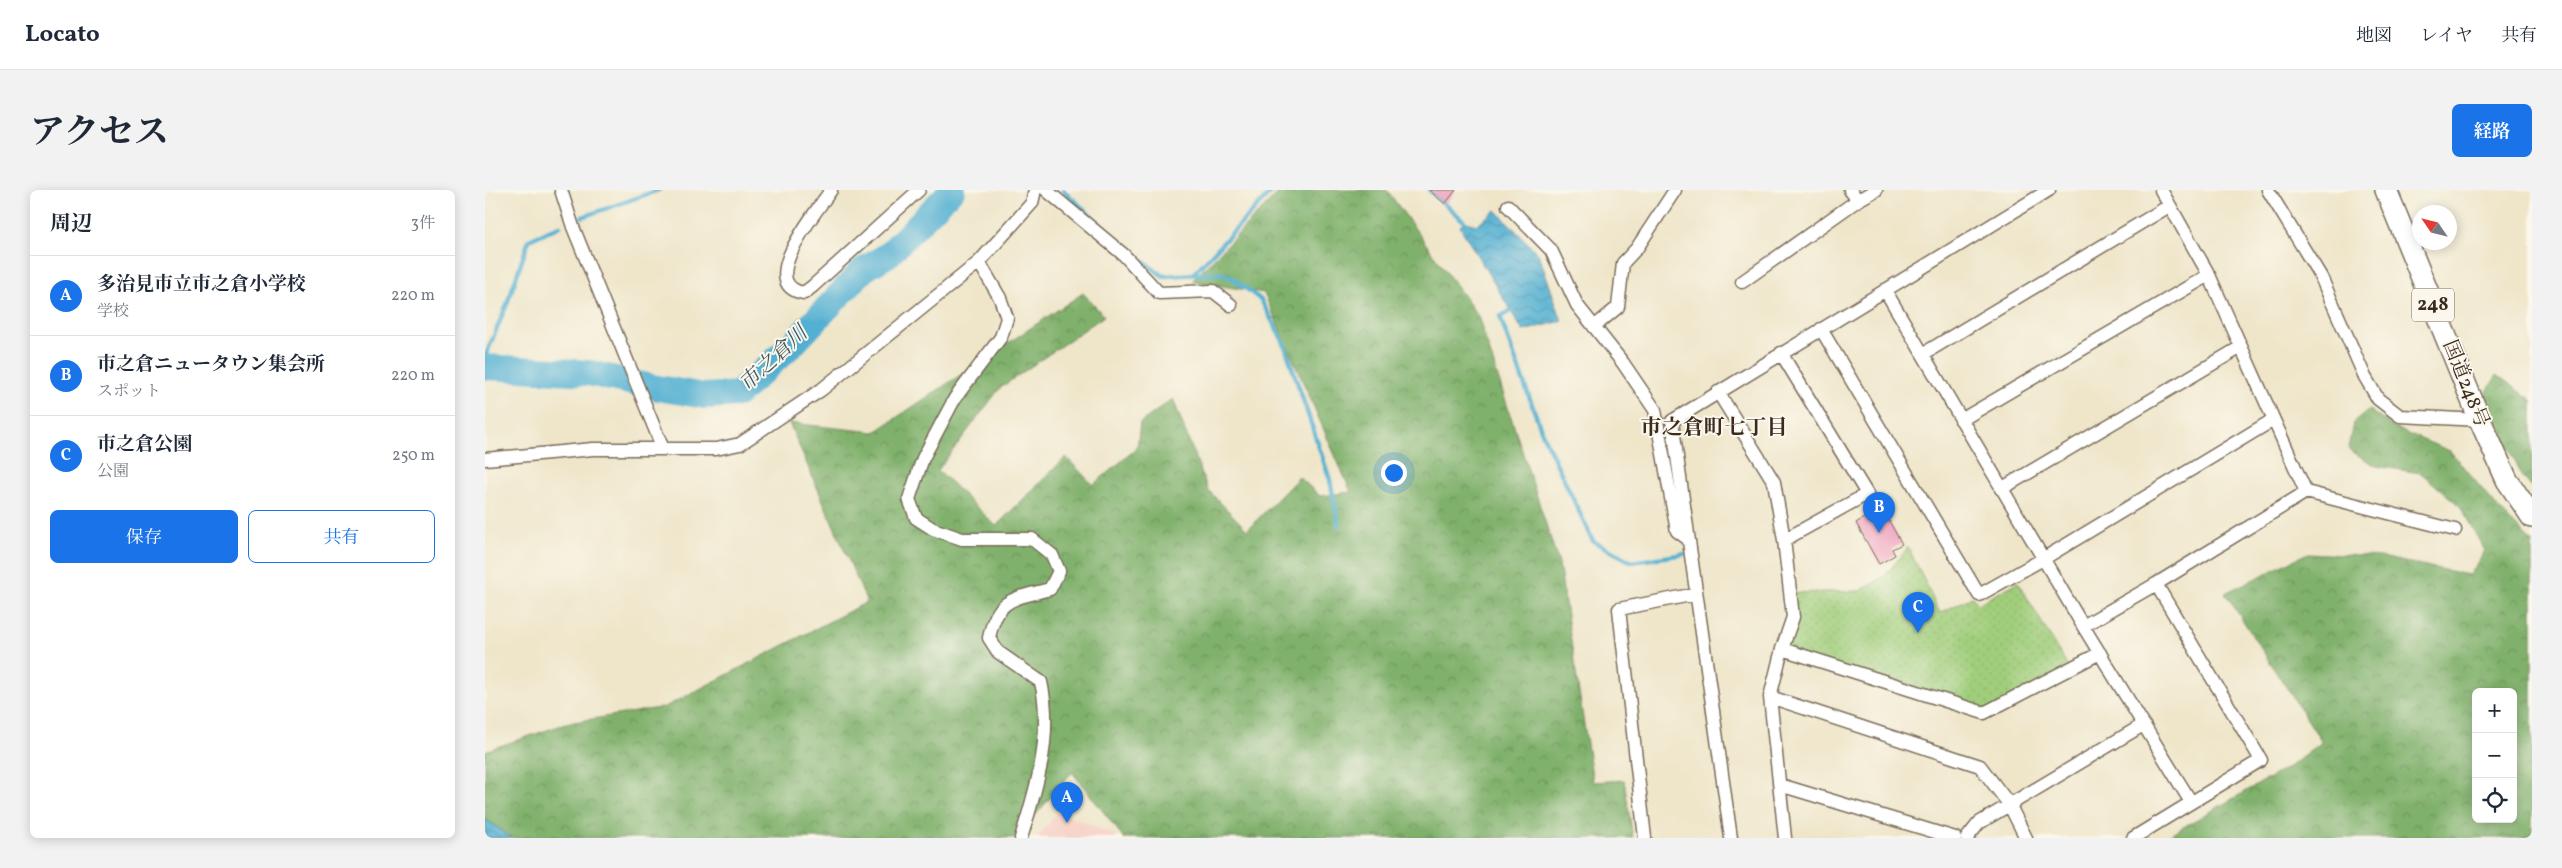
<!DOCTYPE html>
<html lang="ja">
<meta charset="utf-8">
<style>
body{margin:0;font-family:Vollkorn,"Noto Serif JP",serif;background:#f2f2f3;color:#1f2937}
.controls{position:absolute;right:15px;bottom:15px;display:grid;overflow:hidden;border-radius:8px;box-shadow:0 2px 12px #0003}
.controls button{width:45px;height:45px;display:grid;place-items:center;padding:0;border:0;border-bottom:1px solid #e0e1e3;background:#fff;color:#1f2937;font:25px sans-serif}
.compass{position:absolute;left:1927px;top:15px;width:45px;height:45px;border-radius:50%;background:#fff;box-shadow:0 2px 12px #0003;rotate:305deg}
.you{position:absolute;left:908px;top:282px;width:18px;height:18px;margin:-12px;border:4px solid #fff;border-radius:50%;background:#1a73e8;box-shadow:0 0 0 8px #1a73e833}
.badge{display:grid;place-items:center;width:32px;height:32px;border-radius:50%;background:#1a73e8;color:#fff;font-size:16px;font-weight:700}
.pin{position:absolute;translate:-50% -41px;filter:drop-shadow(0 1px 2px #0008)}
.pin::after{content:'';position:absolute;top:26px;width:18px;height:15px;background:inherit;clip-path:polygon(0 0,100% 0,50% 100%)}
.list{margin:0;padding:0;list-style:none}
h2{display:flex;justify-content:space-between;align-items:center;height:65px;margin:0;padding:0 20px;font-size:21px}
h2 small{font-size:16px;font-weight:400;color:#747a83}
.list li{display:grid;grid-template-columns:32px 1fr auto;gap:15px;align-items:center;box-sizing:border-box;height:80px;padding:0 20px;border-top:1px solid #e0e1e3}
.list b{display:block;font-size:19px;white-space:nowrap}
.list p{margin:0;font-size:16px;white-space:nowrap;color:#747a83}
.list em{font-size:16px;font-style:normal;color:#747a83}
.actions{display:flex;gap:10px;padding:15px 20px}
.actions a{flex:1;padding:11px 0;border:1px solid #1a73e8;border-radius:8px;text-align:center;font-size:18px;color:#1a73e8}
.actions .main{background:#1a73e8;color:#fff}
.icon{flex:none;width:28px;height:28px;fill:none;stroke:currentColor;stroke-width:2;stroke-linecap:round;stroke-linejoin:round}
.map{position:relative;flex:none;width:2047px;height:648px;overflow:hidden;border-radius:8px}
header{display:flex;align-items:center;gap:30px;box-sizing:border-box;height:70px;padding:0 25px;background:#fff;border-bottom:1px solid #e0e1e3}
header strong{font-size:24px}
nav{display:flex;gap:28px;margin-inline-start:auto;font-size:18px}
.intro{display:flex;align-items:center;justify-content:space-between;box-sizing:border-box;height:120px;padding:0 30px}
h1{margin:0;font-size:35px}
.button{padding:12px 22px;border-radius:8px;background:#1a73e8;color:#fff;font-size:18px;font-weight:700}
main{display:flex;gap:30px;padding:0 30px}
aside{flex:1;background:#fff;border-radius:8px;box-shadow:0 2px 12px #0003}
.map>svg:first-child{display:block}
.built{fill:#f7d1c7}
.grass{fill:url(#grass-dots);stroke:#6e7c4d}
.forest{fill:url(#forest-crowns);stroke:#5e6e45;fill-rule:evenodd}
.water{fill:url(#water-waves);stroke:#476d78}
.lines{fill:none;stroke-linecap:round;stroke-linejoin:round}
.stream{stroke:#53b0d2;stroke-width:4.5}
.river{stroke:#53b0d2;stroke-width:26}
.building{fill:#ee99ba}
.minor-casing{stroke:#7a6c5a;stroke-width:15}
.trunk-casing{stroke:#7a6c5a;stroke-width:24}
.minor{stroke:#fff;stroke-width:12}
.trunk{stroke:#fff;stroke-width:21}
.labels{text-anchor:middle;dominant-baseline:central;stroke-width:4;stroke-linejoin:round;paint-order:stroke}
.shield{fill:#fbf7ec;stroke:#75685c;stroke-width:1}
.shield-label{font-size:19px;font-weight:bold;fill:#3b2a1e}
.street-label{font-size:20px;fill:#3b2a1e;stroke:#fbf7ec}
.water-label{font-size:21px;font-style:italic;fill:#43595d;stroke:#fbf7ec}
.neighbourhood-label{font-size:21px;font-weight:bold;fill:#3b2a1e;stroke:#fbf7ec}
</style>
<header>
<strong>Locato</strong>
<nav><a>地図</a><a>レイヤ</a><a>共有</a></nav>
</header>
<div class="intro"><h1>アクセス</h1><a class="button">経路</a></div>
<main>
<aside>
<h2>周辺<small>3件</small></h2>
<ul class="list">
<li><span class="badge">A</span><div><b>多治見市立市之倉小学校</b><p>学校</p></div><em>220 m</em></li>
<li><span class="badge">B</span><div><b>市之倉ニュータウン集会所</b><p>スポット</p></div><em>220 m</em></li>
<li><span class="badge">C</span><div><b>市之倉公園</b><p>公園</p></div><em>250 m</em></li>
</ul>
<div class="actions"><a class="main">保存</a><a>共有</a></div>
</aside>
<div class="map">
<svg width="2047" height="648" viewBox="0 0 2047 648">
<defs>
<pattern id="grass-dots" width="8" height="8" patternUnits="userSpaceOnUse" patternTransform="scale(1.25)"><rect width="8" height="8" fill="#a0ce7c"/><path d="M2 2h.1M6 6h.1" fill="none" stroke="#8bb16b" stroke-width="1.8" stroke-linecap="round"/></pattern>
<pattern id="forest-crowns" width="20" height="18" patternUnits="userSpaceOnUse" patternTransform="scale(1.25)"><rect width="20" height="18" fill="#80b16c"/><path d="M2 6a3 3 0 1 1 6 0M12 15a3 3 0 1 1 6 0" fill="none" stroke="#6a9058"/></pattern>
<pattern id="water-waves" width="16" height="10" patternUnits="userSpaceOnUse" patternTransform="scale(1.25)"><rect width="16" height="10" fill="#53b0d2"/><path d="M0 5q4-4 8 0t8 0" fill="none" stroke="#468faa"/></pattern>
</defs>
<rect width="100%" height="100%" fill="#fbf7ec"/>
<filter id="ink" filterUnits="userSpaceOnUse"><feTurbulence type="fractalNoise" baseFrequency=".02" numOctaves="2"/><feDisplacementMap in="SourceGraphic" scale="10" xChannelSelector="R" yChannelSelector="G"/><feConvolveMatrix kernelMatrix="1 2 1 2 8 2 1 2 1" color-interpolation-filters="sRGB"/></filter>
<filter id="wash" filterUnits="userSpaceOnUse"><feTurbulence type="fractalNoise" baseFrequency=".0096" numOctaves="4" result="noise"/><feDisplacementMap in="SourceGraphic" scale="20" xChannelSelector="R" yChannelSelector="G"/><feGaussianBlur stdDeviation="1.12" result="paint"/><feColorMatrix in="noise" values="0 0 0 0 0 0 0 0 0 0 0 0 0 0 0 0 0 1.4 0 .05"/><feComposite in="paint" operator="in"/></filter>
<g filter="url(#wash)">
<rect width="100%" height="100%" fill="#efe6ca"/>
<!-- built -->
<path class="built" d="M 573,622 L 628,644 L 630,648 L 552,648 Z"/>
<!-- grass -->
<path class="grass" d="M 1423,357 L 1455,423 L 1487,407 L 1493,414 L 1533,392 L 1584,479 L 1499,523 L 1297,459 L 1306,403 L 1375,401 L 1400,386 Z"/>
<!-- forest -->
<path class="forest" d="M 796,0 L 902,0 L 993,126 L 1074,374 L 1108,592 L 1139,590 L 1148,648 L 639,648 L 587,582 L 531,648 L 0,648 L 0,561 L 83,533 L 180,517 L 382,412 L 304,233 L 390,242 L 598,103 L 619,126 L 515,198 L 453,280 L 511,336 L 581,267 L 608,295 L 652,258 L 655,233 L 688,209 L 723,300 L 762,340 L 814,287 L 835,306 L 866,302 L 779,103 L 707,91 Z
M 2012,185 L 2047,210 L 2047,298 L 2037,286 L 2000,204 Z
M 1884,220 L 1909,238 L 1965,261 L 2014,319 L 2047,352 L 2047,648 L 1679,648 L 1807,575 L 1837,552 L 1740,403 L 1823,363 L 1895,367 L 1984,385 L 2000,361 L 1975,316 L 1936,283 L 1891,276 L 1863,259 L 1868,233 ZM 1991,502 L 2028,502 L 2028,629 L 1991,629 Z"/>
<!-- water -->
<path class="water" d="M 1011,20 L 1054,65 L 1077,131 L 1038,141 L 975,37 L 979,31 L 991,35 Z
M 0,629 L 27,648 L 0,648 Z"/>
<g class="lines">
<!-- stream -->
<path class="stream" d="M 578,0 L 639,57 L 678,86 L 733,83 L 746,87 L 776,110 L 799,153 L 845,290 L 854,336
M 944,0 L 979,31
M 97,27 L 174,0
M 709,83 L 788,0
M 1027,120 L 1015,127 L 1058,245 L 1108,351 L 1147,372 L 1199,364
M 0,167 L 22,114 L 44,50 L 75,36"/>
<!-- river -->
<path class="river" d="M 0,177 L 104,183 L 167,197 L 220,206 L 253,204 L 309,153 L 378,80 L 404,64 L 467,0"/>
</g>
<g id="blocks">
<!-- building -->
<path class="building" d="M 944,0 L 971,0 L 960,14 Z
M 1396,317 L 1417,354 L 1407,359 L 1410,365 L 1394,374 L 1371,333 Z"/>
</g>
</g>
<g filter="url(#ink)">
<use href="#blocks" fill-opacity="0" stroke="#7a6c5a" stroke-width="1"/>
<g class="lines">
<defs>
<path id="minor" d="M 76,0 L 88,37 L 178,259
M 346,0 C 333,20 269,95 319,103 L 328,96 L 434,0
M 561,0 L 639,65 L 674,103 L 728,101 L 746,115
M 1365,0 L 1373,10 L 1391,0
M 1783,0 L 1836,87 L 1880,187 L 1893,209 L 1915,226 L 1995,230
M 1023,16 L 1066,60 L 1092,115 L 1138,173 L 1170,220 L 1192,341 L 1203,349
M 494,72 L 515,108 L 522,128 L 516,147 L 470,208 L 438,268 L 424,309 L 431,328 L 448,339 L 477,349 L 547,349 L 567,365 L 574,381 L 565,399 C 529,409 512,407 504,448 L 513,462 L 556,492 C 568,545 552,597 536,648
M 1257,92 L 1373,10
M 1400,100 L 1598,436 L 1706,612
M 1109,137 L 1133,117 L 1138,73 L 1152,58 L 1190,0
M 1336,139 L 1494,405 L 1558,369 L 1788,230
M 1296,163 L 1382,304 L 1299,350
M 1438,164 L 1684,16
M 1233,202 L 1289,292 L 1299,350 L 1308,427 L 1297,459 L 1285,507 L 1300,648
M 1476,230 L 1724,85
M 0,269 L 108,259 L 231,259 L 255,254 L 336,200 L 494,72 L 547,13 L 550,0
M 1516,299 L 1756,157
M 1821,302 L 1970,340
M 1598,436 L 1671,394 L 1821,302 L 1724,85 L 1676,0
M 1297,459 L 1499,523 L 1615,463
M 1285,507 L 1495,576 L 1524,614 L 1541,648
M 1295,595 L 1470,648
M 1160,648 L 1134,419 L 1211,404
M 1246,648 L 1187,231 L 1564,0
M 1482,648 L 1494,633 L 1658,535
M 1648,648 L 1776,570 L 1671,394"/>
<path id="trunk" d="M 1901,0 L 1995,230 L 2022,290 L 2047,327"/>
</defs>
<!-- minor casing -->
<use href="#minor" class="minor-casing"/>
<!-- trunk casing -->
<use href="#trunk" class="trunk-casing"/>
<!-- minor -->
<use href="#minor" class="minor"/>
<!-- trunk -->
<use href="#trunk" class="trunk"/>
</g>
</g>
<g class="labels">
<!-- shield labels -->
<rect class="shield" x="1927" y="98.5" width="42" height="33" rx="4"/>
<g class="shield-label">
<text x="1948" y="115">248</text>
</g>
<!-- street labels -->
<g class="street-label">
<text transform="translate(1980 194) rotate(68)">国道248号</text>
</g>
<!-- water labels -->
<g class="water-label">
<text transform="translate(289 169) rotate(-43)">市之倉川</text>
</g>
<!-- neighbourhood labels -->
<g class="neighbourhood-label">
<text x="1229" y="238">市之倉町七丁目</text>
</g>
</g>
</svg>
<div class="controls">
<button>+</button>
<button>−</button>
<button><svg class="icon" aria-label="locate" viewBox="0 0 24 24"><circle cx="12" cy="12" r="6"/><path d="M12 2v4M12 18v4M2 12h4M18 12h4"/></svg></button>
</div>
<svg class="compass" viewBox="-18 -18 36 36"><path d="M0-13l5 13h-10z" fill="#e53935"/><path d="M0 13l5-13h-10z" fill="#747a83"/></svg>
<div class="you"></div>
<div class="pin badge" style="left:582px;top:633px">A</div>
<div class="pin badge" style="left:1394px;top:343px">B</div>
<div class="pin badge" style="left:1433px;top:443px">C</div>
</div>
</main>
